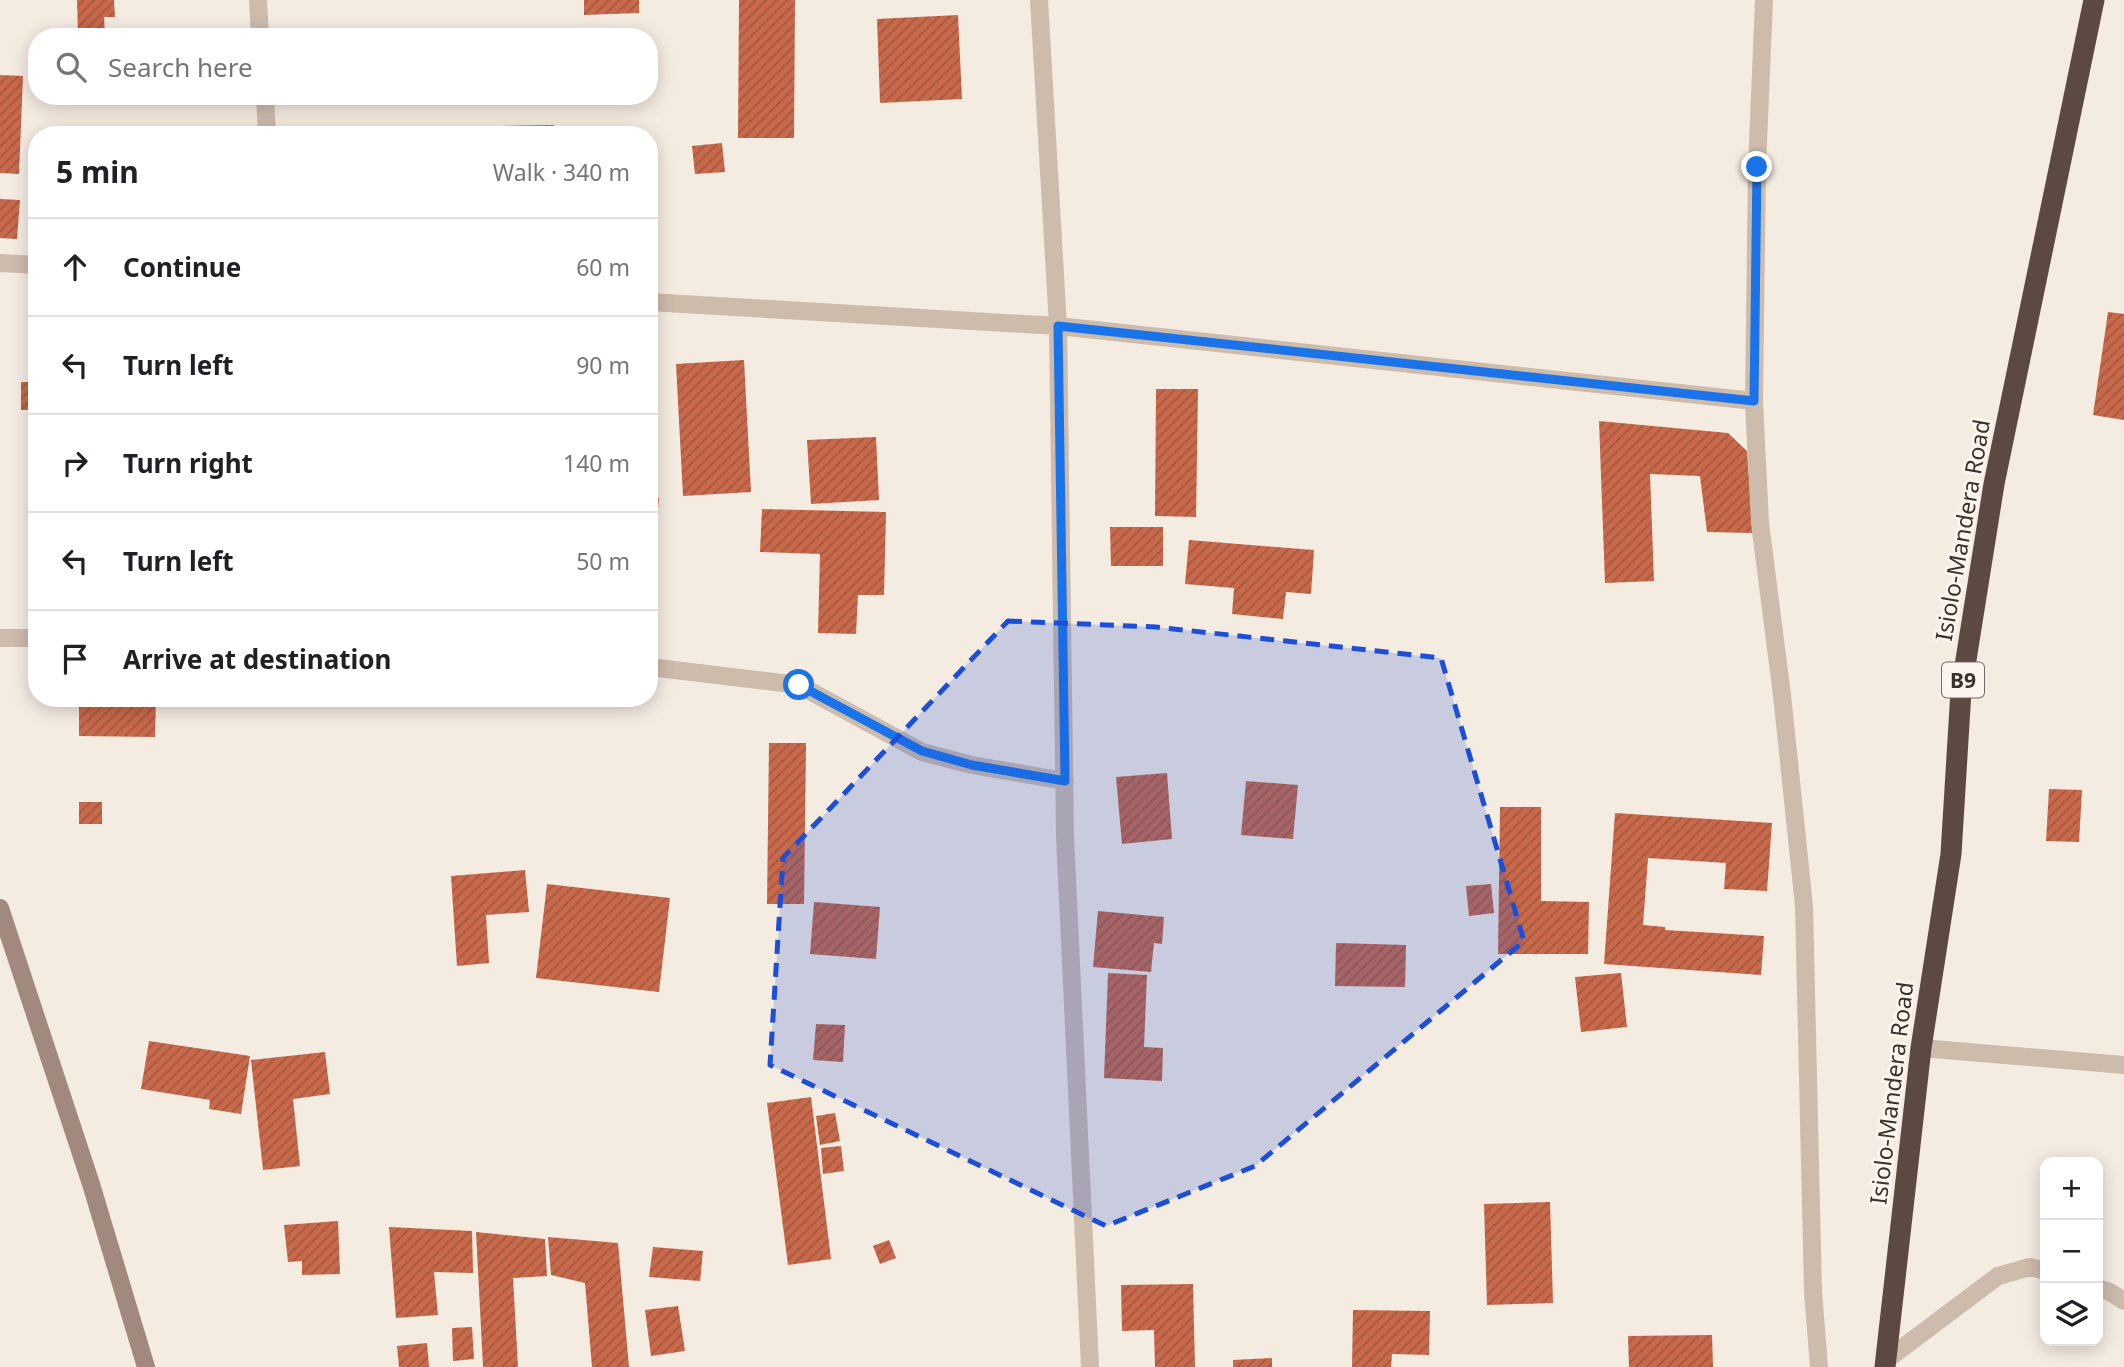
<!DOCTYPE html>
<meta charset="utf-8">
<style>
body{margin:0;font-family:"Noto Sans",sans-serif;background:#f2f2f2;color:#202124}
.controls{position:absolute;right:21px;bottom:21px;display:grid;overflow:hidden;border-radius:14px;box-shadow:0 4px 18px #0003}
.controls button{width:63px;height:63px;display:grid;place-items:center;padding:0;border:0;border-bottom:2px solid #e0e0e0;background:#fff;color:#202124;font:35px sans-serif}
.stop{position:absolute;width:21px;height:21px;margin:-16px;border:5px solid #1a73e8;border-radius:50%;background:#fff}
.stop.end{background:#1a73e8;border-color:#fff;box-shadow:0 2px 7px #0008}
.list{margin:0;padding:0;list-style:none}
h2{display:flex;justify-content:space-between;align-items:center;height:91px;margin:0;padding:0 28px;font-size:30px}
h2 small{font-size:23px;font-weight:400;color:#757577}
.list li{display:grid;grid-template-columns:46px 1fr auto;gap:21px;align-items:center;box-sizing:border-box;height:98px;padding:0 28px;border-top:2px solid #e0e0e0}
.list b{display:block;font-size:26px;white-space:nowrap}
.list em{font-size:23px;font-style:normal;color:#757577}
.icon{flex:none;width:38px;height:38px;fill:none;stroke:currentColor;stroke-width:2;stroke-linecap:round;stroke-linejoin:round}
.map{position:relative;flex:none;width:2124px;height:1367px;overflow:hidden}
.search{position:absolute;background:#fff;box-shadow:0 4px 18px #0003;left:28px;top:28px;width:630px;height:77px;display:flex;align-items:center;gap:18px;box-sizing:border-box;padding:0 24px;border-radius:28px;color:#757577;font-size:26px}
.panel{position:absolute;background:#fff;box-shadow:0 4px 18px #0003;left:28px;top:126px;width:630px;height:581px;border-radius:28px}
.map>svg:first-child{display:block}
.building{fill:url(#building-hatch)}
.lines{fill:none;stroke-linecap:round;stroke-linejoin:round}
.street{stroke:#cdbbac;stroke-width:18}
.secondary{stroke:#a18a7d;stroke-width:18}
.highway{stroke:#5c4a42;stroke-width:21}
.route{stroke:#1a73e8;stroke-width:9}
.marked{fill:#1d4ed8;fill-opacity:0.2;stroke:#1d4ed8;stroke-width:5;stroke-dasharray:14 9;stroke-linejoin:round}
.labels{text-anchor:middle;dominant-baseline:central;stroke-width:6;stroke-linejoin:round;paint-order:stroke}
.shield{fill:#fbf5ee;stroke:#756b66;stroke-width:2}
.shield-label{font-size:21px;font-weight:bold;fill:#3b302b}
.street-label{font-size:23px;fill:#3b302b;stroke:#fbf5ee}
</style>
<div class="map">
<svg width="2124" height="1367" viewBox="0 0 2124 1367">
<defs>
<pattern id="building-hatch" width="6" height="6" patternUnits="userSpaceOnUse" patternTransform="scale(1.75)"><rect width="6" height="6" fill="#c8694b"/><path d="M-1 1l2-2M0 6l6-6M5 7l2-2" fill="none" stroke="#a4573f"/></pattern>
</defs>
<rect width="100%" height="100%" fill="#f4ebe1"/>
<!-- building -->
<path class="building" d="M 77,0 L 114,0 L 115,17 L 104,17 L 105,34 L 78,35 Z
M 584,0 L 639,0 L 639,13 L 584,15 Z
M 739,0 L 795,0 L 794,138 L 738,138 Z
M 958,15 L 962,99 L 880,103 L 877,19 Z
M 0,75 L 23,76 L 19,174 L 0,173 Z
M 554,125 L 554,135 L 501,135 L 501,126 Z
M 722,143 L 725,172 L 695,174 L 692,146 Z
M 0,199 L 20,200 L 17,239 L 0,238 Z
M 2108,312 L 2124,314 L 2124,420 L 2093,415 Z
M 744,360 L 751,492 L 683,496 L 676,364 Z
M 21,382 L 37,382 L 37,410 L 21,410 Z
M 1156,389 L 1198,389 L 1196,517 L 1155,516 Z
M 1599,421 L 1728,433 L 1747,451 L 1753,533 L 1707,532 L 1700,476 L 1650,474 L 1654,581 L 1605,583 Z
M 876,437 L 879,500 L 811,504 L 807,440 Z
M 649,497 L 659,498 L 655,542 L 649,541 Z
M 762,509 L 886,512 L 884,595 L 858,595 L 856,634 L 818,633 L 820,554 L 760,552 Z
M 1110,527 L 1163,527 L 1163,566 L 1111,566 Z
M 1189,540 L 1314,550 L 1311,594 L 1286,592 L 1283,619 L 1232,614 L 1234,588 L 1185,584 Z
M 79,698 L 156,698 L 155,737 L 79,736 Z
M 769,743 L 806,743 L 804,904 L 767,904 Z
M 1167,773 L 1172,839 L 1122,844 L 1116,777 Z
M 1246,781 L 1298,785 L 1293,839 L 1241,835 Z
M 2049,789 L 2082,790 L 2079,842 L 2046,841 Z
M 79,802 L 102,802 L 102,824 L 79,824 Z
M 1500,807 L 1541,807 L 1541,901 L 1589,902 L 1588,954 L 1498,954 Z
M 1615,813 L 1772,823 L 1767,891 L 1724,889 L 1726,863 L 1648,858 L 1643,925 L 1665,927 L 1665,930 L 1764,936 L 1761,975 L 1604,964 Z
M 525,870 L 529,912 L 486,915 L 489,963 L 457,966 L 451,876 Z
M 547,884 L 670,898 L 659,992 L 536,978 Z
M 1491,884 L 1494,913 L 1469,916 L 1466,886 Z
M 814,902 L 880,907 L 876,959 L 810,954 Z
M 1098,911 L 1164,917 L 1162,944 L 1154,943 L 1151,972 L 1093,967 Z
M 1336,943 L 1406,945 L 1405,987 L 1335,986 Z
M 1108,973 L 1147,975 L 1144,1047 L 1163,1048 L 1162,1081 L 1104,1078 Z
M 1621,973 L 1627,1027 L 1581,1032 L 1575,977 Z
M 816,1024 L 845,1025 L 843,1062 L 813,1060 Z
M 149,1041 L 250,1056 L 241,1114 L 209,1109 L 210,1100 L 141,1089 Z
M 325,1052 L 330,1094 L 293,1099 L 300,1166 L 263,1170 L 251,1060 Z
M 811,1097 L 831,1259 L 788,1265 L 767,1103 Z
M 835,1113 L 840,1141 L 820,1145 L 816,1116 Z
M 841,1146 L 844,1171 L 823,1174 L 821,1148 Z
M 1550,1202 L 1553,1303 L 1487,1305 L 1484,1204 Z
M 338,1221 L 340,1274 L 302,1275 L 302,1261 L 288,1262 L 284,1225 Z
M 389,1227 L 472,1231 L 473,1273 L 434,1272 L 438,1315 L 396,1318 Z
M 476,1232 L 545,1239 L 547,1276 L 513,1278 L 518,1367 L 483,1367 Z
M 548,1237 L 618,1243 L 629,1367 L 592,1367 L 585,1283 L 551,1275 Z
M 889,1240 L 896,1258 L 880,1264 L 873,1246 Z
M 653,1247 L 703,1251 L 700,1281 L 649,1277 Z
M 1193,1284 L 1195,1367 L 1155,1367 L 1154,1330 L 1122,1331 L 1121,1285 Z
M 678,1306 L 685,1351 L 651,1356 L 645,1310 Z
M 1353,1310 L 1430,1311 L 1429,1355 L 1392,1354 L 1391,1367 L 1352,1367 Z
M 472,1327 L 474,1359 L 453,1361 L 452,1328 Z
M 1712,1335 L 1713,1367 L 1629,1367 L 1628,1336 Z
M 427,1343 L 429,1367 L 399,1367 L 397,1346 Z
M 1272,1358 L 1272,1367 L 1233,1367 L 1233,1360 Z"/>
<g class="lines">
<!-- street -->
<path class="street" d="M 258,0 L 260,37
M 1039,0 L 1058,326 L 1754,401
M 1764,0 L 1757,167 L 1754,401 L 1760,523 L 1782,695 L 1804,906 L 1813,1292 L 1819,1367
M 265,96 L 267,135
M 0,263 L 37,265
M 649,302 L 1058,326 L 1065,836 L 1090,1367
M 0,638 L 37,638
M 649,667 L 799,685 L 922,752 L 972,765 L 1065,781
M 1921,1048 L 2124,1065
M 2098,1288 L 2110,1292 L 2124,1301
M 1885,1361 L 1998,1276 L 2030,1267 L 2045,1271"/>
<!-- secondary -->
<path class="secondary" d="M 0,908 L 91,1184 L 146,1367"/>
<!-- highway -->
<path class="highway" d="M 1885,1367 L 1921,1048 L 1951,854 L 1961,691 L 1994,484 L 2094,0"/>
</g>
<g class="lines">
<!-- route -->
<path class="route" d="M 799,685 L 922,751 L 972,765 L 1065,781 L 1058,326 L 1754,401 L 1757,167"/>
</g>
<!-- marked area -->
<path class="marked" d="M 1008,621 L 1156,627 L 1441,658 L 1524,941 L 1255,1166 L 1106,1226 L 770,1065 L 783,858 Z"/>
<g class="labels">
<!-- shield labels -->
<rect class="shield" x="1942" y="662.5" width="42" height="35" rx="5"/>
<g class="shield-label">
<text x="1963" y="680">B9</text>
</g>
<!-- street labels -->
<g class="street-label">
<text transform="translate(1962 530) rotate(-80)">Isiolo-Mandera Road</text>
<text transform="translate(1891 1093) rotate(-83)">Isiolo-Mandera Road</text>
</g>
</g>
</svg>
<div class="controls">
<button>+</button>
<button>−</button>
<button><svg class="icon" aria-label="layers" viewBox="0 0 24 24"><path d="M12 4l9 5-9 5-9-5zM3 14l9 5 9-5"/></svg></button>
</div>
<div class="stop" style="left:799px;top:685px"></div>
<div class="stop end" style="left:1757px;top:167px"></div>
<div class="search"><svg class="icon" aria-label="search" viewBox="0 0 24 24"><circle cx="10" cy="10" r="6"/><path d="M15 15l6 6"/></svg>Search here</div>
<section class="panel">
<h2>5 min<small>Walk · 340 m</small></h2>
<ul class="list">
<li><svg class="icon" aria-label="ahead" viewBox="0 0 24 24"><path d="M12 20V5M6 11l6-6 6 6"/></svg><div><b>Continue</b></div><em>60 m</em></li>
<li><svg class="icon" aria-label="left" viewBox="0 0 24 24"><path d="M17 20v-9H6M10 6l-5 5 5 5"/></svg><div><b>Turn left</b></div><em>90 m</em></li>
<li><svg class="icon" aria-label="right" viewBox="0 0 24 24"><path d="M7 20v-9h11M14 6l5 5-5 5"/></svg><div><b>Turn right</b></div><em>140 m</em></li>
<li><svg class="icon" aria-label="left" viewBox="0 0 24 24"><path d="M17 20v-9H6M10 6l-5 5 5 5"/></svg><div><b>Turn left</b></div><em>50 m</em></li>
<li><svg class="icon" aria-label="arrive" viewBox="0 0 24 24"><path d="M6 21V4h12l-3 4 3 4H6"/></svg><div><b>Arrive at destination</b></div></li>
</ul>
</section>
</div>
